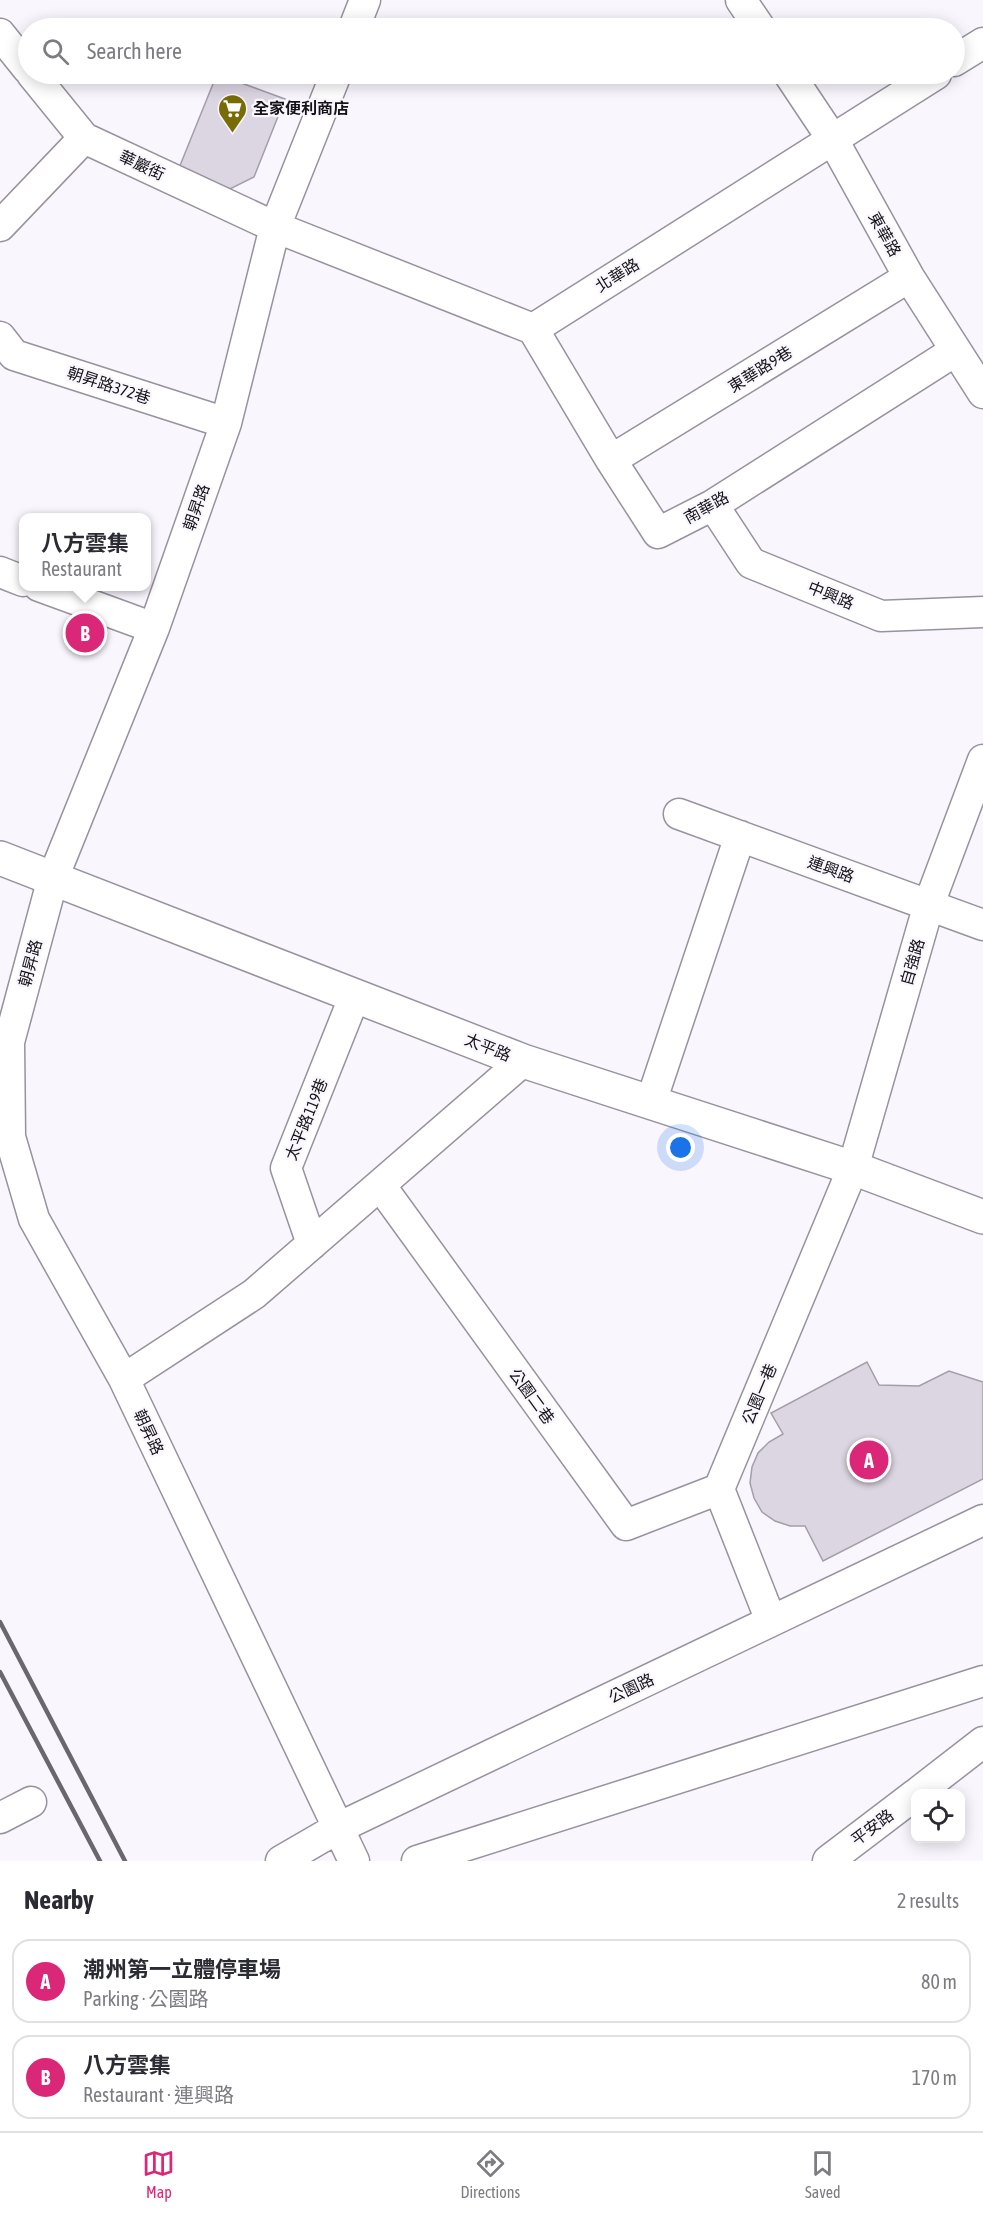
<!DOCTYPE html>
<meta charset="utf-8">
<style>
body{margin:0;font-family:"Asap Condensed","Noto Sans TC",sans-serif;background:#f2f2f3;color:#2b2b33}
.controls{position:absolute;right:18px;bottom:18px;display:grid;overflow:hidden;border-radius:12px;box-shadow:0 3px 15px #0003}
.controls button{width:54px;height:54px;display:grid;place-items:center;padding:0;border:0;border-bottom:2px solid #e1e1e2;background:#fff;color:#2b2b33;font:30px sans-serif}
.you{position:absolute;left:681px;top:1148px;width:21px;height:21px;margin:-15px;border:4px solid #fff;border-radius:50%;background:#1a73e8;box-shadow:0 0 0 9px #1a73e833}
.badge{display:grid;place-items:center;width:39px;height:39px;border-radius:50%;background:#db2777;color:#fff;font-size:20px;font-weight:700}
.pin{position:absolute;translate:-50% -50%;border:3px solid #fff;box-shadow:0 2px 6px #0006}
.popup{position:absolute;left:19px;top:513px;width:132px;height:78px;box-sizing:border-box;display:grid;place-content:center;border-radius:12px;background:#fff;filter:drop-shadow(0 2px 4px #0005);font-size:20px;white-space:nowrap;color:#7c7c81}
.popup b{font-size:22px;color:#2b2b33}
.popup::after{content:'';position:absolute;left:50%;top:100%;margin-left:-12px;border:12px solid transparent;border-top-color:#fff}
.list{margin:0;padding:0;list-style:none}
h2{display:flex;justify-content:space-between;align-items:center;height:78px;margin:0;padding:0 24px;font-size:26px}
h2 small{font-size:20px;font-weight:400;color:#7c7c81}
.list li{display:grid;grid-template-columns:39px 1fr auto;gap:18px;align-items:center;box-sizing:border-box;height:84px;margin:0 12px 12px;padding:0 12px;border:2px solid #e1e1e2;border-radius:18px}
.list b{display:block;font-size:22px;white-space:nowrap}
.list p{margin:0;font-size:20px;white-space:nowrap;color:#7c7c81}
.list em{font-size:20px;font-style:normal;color:#7c7c81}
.icon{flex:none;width:33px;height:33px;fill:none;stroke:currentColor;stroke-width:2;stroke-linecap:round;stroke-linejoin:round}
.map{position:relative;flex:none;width:983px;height:1861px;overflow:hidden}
.search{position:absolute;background:#fff;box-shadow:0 3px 15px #0003;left:18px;right:18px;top:18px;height:66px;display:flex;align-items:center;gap:15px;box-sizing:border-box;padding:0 21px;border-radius:33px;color:#7c7c81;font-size:22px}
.sheet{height:270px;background:#fff}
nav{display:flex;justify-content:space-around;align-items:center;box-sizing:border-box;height:84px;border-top:2px solid #e1e1e2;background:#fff;font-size:16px;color:#7c7c81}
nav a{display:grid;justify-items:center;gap:3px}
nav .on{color:#db2777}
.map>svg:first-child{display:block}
.building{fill:#dcd5e2;stroke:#a49daa;stroke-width:1.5}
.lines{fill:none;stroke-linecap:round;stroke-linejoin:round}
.minor-casing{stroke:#98919e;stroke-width:33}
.major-casing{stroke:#98919e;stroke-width:36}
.minor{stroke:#fff;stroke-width:30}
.major{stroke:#fff;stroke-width:33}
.rail{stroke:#6b676d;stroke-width:4.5}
.labels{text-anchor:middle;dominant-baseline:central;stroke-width:4.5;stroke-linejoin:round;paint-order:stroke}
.poi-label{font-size:16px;font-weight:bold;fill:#161318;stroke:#faf6fe;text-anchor:start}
.street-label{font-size:16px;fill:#161318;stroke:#faf6fe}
</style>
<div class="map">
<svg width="983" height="1861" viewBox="0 0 983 1861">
<rect width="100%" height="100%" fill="#faf6fe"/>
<!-- building -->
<path class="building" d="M 217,74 L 285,99 L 254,177 L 230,189 L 179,168 Z
M 867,1362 L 879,1385 L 919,1386 L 949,1371 L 983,1382 L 983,1479 L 823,1561 L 805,1526 L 790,1526 L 775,1521 L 762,1512 L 754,1498 L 750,1483 L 752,1467 L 758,1453 L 769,1442 L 783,1434 L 771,1413 Z"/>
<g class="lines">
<defs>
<path id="minor" d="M 741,0 L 760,28
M 354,28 L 365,0
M 0,34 L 28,69
M 954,61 L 983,43
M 32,74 L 84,138 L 275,227 L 533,329 L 936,74
M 336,74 L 275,227 L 226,423 L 154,628 L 53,878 L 9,1042 L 10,1137 L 34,1219 L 124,1379 L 354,1861
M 789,74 L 833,140 L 909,277 L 983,393
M 0,226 L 84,138
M 533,329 L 611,460 L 658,533 L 713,505 L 955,351
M 0,337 L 14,355 L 226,423
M 611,460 L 909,277
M 713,505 L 751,563 L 881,616 L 983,612
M 0,572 L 23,581
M 39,586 L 154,628
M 679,814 L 983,925
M 651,1102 L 740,836
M 380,1185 L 626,1525 L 719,1489
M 312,1244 L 286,1168 L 355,995
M 124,1379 L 254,1294 L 523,1061
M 771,1621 L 719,1489 L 853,1168 L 929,904 L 983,760
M 916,1794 L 983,1742
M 0,1818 L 31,1802
M 281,1861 L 338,1828 L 983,1520
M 417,1861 L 983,1681
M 828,1861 L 916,1794"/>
<path id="major" d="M 0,858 L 523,1061 L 853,1168 L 983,1217"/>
</defs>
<!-- minor casing -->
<use href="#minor" class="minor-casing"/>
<!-- major casing -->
<use href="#major" class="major-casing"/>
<!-- minor -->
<use href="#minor" class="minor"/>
<!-- major -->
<use href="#major" class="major"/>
<!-- rail -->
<path class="rail" d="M 0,1622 L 125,1861
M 0,1672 L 100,1861"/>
</g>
<!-- icons -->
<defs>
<symbol id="supermarket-pin" viewBox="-11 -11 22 30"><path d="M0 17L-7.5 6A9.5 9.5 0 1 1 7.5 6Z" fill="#776c06" stroke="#faf6fe"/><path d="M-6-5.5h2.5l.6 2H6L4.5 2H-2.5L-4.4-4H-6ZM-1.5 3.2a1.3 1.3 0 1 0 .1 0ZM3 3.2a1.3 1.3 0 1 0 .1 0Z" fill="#fff"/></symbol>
</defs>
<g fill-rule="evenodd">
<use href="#supermarket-pin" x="216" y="92" width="33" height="45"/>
</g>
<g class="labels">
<!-- poi labels -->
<g class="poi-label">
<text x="253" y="108">全家便利商店</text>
</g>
<!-- street labels -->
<g class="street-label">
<text transform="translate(142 165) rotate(25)">華巖街</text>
<text transform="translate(885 234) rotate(61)">東華路</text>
<text transform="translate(617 275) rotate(-32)">北華路</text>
<text transform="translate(760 369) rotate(-32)">東華路9巷</text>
<text transform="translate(109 385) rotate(18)">朝昇路372巷</text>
<text transform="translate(196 507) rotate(-71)">朝昇路</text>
<text transform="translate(706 507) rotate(-29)">南華路</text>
<text transform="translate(831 595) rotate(22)">中興路</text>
<text transform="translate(831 869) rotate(20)">連興路</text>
<text transform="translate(912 962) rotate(-74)">自強路</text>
<text transform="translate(30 963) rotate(-75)">朝昇路</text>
<text transform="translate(488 1047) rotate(22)">太平路</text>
<text transform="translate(306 1119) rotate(-68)">太平路119巷</text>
<text transform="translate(759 1394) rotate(-67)">公園一巷</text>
<text transform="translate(532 1396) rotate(54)">公園二巷</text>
<text transform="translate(149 1432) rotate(65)">朝昇路</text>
<text transform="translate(631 1688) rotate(-25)">公園路</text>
<text transform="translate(872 1827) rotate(-37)">平安路</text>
</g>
</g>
</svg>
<div class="controls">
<button><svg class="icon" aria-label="locate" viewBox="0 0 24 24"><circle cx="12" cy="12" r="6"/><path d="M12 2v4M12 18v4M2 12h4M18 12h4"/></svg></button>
</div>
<div class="you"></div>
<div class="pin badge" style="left:869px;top:1460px">A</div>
<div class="pin badge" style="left:85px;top:633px">B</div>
<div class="popup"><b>八方雲集</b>Restaurant</div>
<div class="search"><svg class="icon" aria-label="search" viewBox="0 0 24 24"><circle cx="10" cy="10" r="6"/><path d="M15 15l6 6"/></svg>Search here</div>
</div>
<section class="sheet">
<h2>Nearby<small>2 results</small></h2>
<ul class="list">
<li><span class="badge">A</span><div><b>潮州第一立體停車場</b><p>Parking · 公園路</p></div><em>80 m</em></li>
<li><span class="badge">B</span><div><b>八方雲集</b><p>Restaurant · 連興路</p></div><em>170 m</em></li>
</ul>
</section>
<nav>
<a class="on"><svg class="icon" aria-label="map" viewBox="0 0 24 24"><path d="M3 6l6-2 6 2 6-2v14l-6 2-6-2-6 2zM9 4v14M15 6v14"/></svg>Map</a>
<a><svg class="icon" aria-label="directions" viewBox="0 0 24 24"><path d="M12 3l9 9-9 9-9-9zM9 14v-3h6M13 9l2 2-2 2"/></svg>Directions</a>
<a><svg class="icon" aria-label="saved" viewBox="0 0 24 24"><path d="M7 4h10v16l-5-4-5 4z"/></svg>Saved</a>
</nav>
